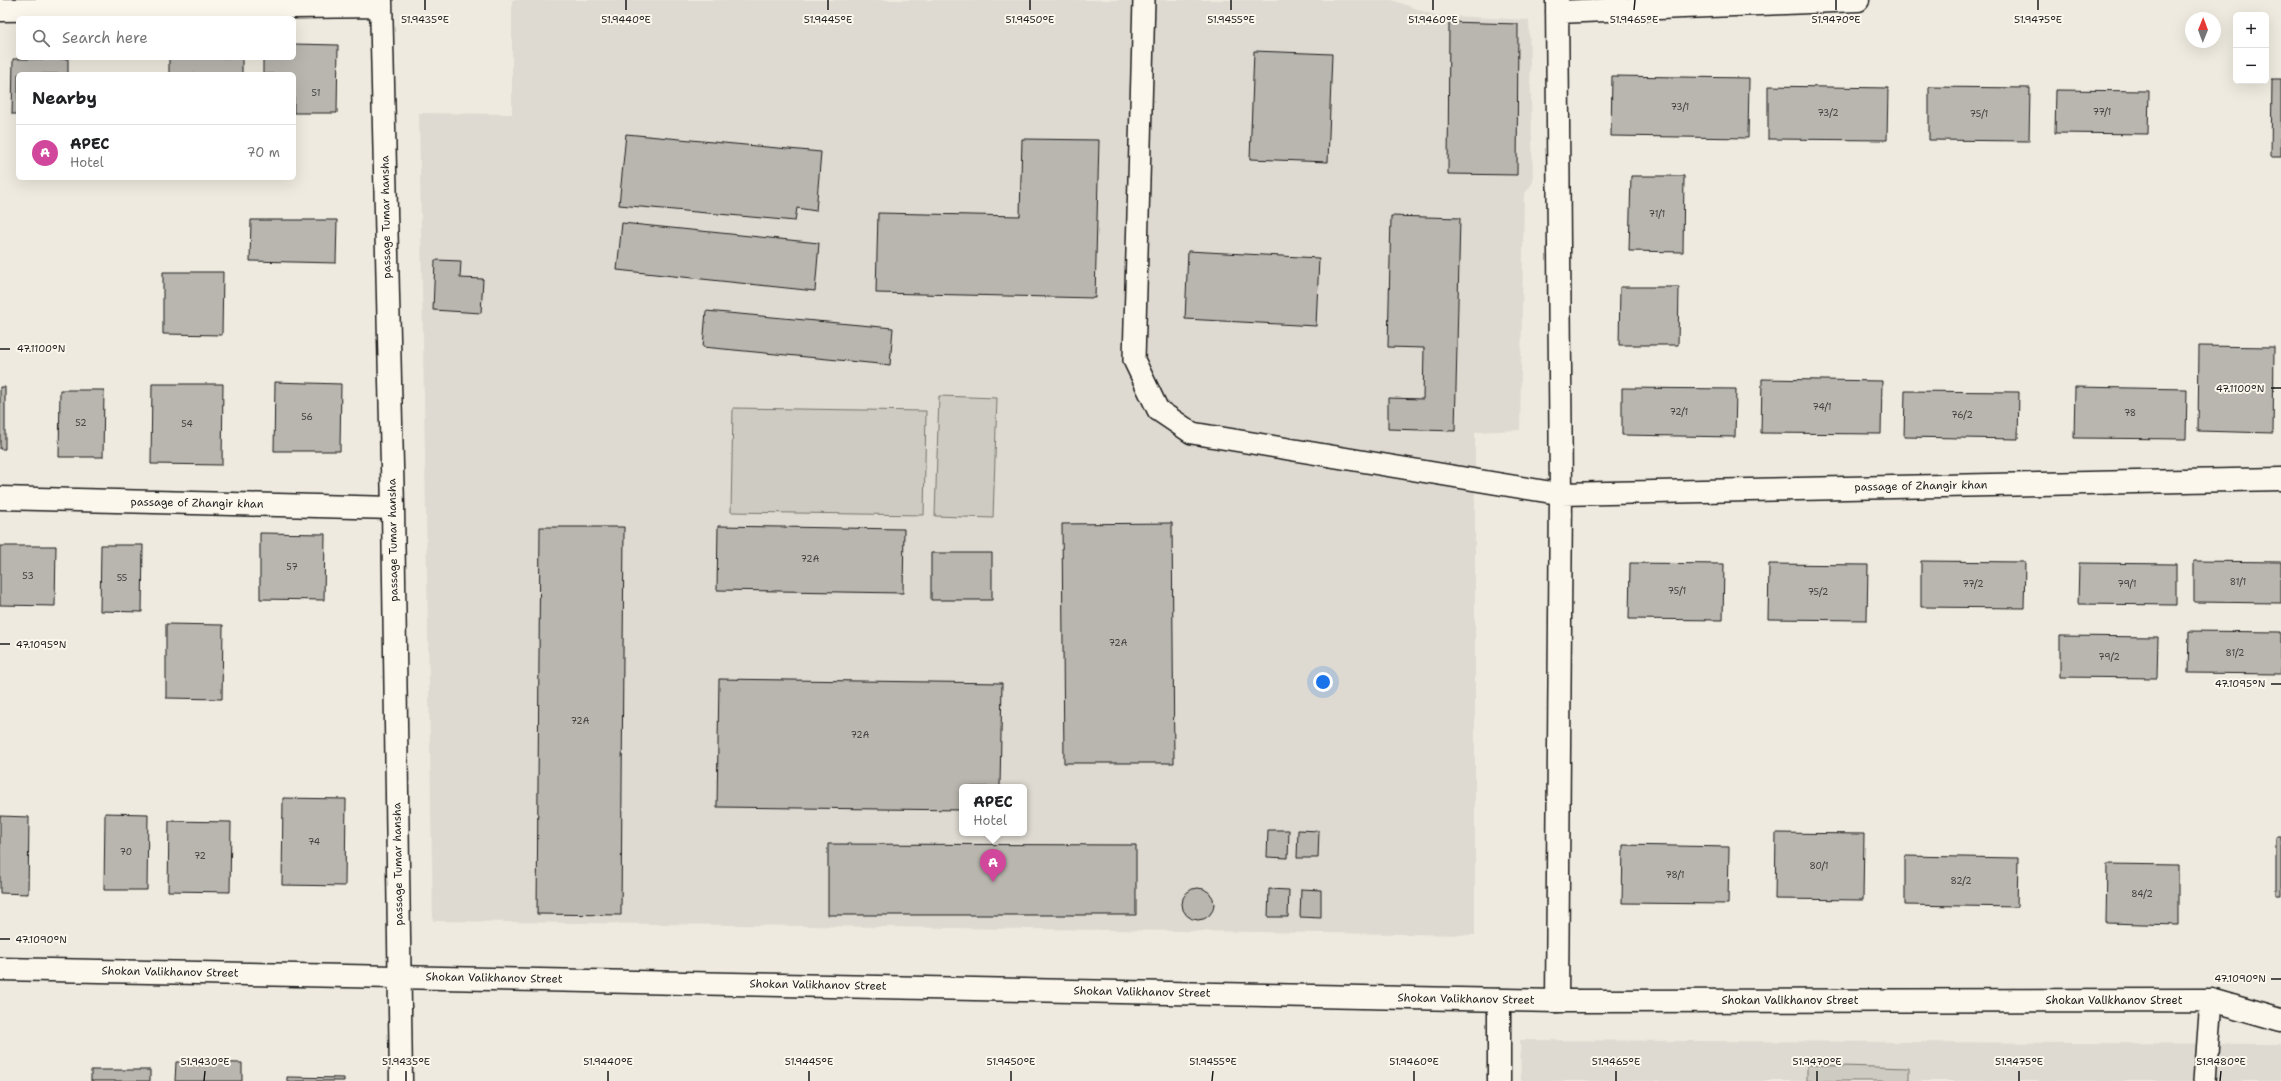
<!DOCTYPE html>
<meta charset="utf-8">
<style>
body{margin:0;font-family:"Shantell Sans",sans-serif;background:#f6f6f6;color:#202124}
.controls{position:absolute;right:12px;top:12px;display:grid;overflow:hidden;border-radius:6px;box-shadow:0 4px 16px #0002}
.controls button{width:36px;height:36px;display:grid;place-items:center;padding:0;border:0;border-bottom:1px solid #e0e0e0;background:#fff;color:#202124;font:20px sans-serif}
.compass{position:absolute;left:2185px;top:12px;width:36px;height:36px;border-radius:50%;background:#fff;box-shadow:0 4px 16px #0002;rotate:1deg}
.you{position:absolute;left:1323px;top:682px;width:14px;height:14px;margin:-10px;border:3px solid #fff;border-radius:50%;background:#1a73e8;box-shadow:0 0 0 6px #1a73e833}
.badge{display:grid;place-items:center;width:26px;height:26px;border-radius:50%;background:#1c1c1c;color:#fff;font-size:13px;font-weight:700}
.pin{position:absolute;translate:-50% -33px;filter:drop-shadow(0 1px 2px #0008)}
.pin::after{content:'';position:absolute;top:21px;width:14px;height:12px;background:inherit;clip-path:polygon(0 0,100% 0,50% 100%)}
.popup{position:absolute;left:959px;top:784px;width:68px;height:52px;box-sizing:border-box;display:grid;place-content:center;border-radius:6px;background:#fff;filter:drop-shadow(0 1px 3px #0005);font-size:13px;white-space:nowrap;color:#757577}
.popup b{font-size:15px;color:#202124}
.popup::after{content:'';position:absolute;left:50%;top:100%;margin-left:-8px;border:8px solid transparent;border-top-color:#fff}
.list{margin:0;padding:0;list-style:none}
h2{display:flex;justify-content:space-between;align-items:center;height:52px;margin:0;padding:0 16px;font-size:17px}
h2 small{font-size:13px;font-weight:400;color:#757577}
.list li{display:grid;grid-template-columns:26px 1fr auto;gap:12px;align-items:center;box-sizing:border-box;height:56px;padding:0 16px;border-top:1px solid #e0e0e0}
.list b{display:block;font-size:15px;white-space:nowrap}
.list p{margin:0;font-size:13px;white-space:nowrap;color:#757577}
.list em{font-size:13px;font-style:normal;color:#757577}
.icon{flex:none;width:22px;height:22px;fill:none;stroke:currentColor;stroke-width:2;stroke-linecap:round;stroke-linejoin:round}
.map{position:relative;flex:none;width:2281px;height:1081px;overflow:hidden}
.search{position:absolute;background:#fff;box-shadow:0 4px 16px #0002;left:16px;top:16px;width:280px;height:44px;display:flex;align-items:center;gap:10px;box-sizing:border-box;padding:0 14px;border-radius:6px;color:#757577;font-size:15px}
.panel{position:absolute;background:#fff;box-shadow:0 4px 16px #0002;left:16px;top:72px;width:280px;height:108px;border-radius:6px}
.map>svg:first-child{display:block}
.built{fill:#dedad1;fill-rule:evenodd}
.green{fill:#ceccc2;stroke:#75746f}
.building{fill:#b9b6af;stroke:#1c1c1c}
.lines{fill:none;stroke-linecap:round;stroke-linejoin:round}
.lane-casing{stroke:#1c1c1c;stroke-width:24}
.street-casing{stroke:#1c1c1c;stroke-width:25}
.secondary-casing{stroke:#1c1c1c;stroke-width:25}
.lane{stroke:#fbf7ec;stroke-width:21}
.street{stroke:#fbf7ec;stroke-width:22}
.secondary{stroke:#fbf7ec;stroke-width:22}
.ticks{fill:none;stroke:#1c1c1c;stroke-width:1.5}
.labels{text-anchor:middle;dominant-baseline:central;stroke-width:4;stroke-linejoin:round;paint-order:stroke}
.number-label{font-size:9px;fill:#434241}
.street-label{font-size:11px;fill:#1c1c1c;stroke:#fbf7ec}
.ticks-label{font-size:10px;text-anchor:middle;fill:#1c1c1c;stroke:#fbf7ec;stroke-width:4;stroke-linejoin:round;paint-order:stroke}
</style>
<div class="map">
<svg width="2281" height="1081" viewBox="0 0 2281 1081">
<rect width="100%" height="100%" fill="#eeeadf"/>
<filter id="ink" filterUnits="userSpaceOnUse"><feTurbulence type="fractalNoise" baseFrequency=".025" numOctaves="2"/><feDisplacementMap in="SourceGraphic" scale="8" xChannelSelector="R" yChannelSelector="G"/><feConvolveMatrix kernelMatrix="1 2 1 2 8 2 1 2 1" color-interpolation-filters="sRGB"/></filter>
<g filter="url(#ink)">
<!-- built -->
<path class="built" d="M 512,0 L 1392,0 L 1434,15 L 1529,20 L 1533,182 L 1524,195 L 1520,430 L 1475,432 L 1475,935 L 433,921 L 419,113 L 512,114 ZM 962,787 L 1024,787 L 1024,833 L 962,833 Z
M 1520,1040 L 2281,1044 L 2281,1081 L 1521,1081 Z"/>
<!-- green -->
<path class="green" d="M 939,396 L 997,398 L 993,518 L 935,516 Z
M 733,408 L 926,411 L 924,515 L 731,512 Z
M 1807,1065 L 1909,1068 L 1909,1081 L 1807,1081 Z"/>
<!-- building -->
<path class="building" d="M 1449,22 L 1518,24 L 1517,175 L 1448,174 Z
M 294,44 L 338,45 L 337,113 L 294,113 L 294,74 L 263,74 L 263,58 L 294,58 Z
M 1254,51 L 1332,54 L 1328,162 L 1250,159 Z
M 169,58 L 242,58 L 242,74 L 169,74 Z
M 13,59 L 68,59 L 68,74 L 18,74 L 18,114 L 12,114 Z
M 1612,76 L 1749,78 L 1748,138 L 1611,136 Z
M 2272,79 L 2281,79 L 2281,157 L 2271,157 Z
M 1768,86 L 1888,88 L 1887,140 L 1768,139 Z
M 1929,87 L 2030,88 L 2029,141 L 1929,140 Z
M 2056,90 L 2149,91 L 2148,134 L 2055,133 Z
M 626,134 L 821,152 L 816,211 L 797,208 L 795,221 L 619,205 Z
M 1022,139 L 1099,140 L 1095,298 L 876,293 L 878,213 L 1020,216 Z
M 1631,176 L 1684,176 L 1683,252 L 1629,251 Z
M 1391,216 L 1460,218 L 1455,431 L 1388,429 L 1388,398 L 1423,399 L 1424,348 L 1388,347 Z
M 251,220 L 337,220 L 336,263 L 250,261 Z
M 622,223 L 819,243 L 815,291 L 617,270 Z
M 1188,251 L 1319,258 L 1316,326 L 1185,319 Z
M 435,260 L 461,261 L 460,278 L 483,279 L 481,313 L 433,310 Z
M 163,272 L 223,272 L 222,335 L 163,334 Z
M 1620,287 L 1679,287 L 1678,345 L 1619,345 Z
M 706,311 L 893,328 L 890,365 L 703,347 Z
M 2199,346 L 2274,347 L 2273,433 L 2198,431 Z
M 1762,379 L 1882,381 L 1881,434 L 1761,433 Z
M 275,382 L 341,384 L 340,451 L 274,451 Z
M 152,384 L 223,384 L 222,465 L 151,464 Z
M 0,387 L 5,387 L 5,449 L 0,449 Z
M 2075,387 L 2187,389 L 2186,439 L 2074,438 Z
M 1622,388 L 1736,389 L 1735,437 L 1622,435 Z
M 60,390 L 104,390 L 103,457 L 59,457 Z
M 1905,391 L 2019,392 L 2018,439 L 1904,437 Z
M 1172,523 L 1174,763 L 1064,763 L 1062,524 Z
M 718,526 L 904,529 L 903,593 L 717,590 Z
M 540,527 L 624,527 L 621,915 L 537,914 Z
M 260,533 L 325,534 L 324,600 L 260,599 Z
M 101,545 L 143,545 L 142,612 L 100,611 Z
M 0,546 L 56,546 L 55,606 L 0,605 Z
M 931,553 L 992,553 L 992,600 L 931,600 Z
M 1921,561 L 2025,562 L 2024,608 L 1921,607 Z
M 2194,561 L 2281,562 L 2281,603 L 2194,602 Z
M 1630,563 L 1724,564 L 1723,620 L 1629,619 Z
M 2079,563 L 2176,564 L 2176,605 L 2078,604 Z
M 1769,564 L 1868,565 L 1867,620 L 1768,619 Z
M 166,624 L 223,625 L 222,699 L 166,698 Z
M 2189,631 L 2281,632 L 2281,674 L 2188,673 Z
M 2060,636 L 2158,637 L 2157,678 L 2060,677 Z
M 719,679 L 1002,683 L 1000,787 L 962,787 L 962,810 L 717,807 Z
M 283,798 L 346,799 L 345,886 L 282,885 Z
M 105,813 L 148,814 L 147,890 L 104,890 Z
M 0,816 L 29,817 L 28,894 L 0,893 Z
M 169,821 L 231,822 L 230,892 L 168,891 Z
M 1268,830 L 1289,830 L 1288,858 L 1267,857 Z
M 1298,830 L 1319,831 L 1318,858 L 1297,858 Z
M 1776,833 L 1864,834 L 1863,900 L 1775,899 Z
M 2276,837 L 2281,837 L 2281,896 L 2276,896 Z
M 828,844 L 1136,845 L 1136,915 L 828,915 Z
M 1623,845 L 1729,847 L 1728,904 L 1622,903 Z
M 1905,856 L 2018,858 L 2017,907 L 1905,905 Z
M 2107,864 L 2178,865 L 2178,925 L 2106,923 Z
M1182 904a16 16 0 1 1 32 0a16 16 0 1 1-32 0Z
M 1269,889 L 1289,890 L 1288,917 L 1268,917 Z
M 1301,889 L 1321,890 L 1321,918 L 1300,917 Z
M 176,1062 L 242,1063 L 242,1081 L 175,1081 Z
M 91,1070 L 150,1070 L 150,1081 L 91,1081 Z
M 287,1077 L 344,1078 L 344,1081 L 287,1081 Z"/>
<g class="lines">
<defs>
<path id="lane" d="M 1144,0 L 1134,360 L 1158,410 L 1192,433 L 1561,494
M 2205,1081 L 2211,1000"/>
<path id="street" d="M 381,0 L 393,508 L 401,1081
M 0,10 L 381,6
M 1557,12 L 1858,0
M 1561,494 L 2281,479
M 0,498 L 393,508
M 1557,1001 L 1561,494 L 1557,0
M 1499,1081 L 1499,1000"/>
<path id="secondary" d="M 0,969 L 1557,1001 L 2211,1000 L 2281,1020"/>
</defs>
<!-- lane casing -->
<use href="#lane" class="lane-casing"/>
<!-- street casing -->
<use href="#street" class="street-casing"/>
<!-- secondary casing -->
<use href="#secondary" class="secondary-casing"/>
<!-- lane -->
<use href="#lane" class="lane"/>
<!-- street -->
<use href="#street" class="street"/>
<!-- secondary -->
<use href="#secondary" class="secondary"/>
</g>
</g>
<!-- ticks -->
<path class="ticks" d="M 425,10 L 425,0M 626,10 L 626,0M 828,10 L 828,0M 1030,10 L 1030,0M 1231,10 L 1231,0M 1433,10 L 1433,0M 1634,10 L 1635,0M 1836,10 L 1836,0M 2038,10 L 2038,0M 0,349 L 10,349M 2271,388 L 2281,388M 0,644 L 10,644M 2271,684 L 2281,684M 0,939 L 10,939M 2271,979 L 2281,979M 204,1081 L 205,1071M 406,1081 L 406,1071M 608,1081 L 608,1071M 809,1081 L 809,1071M 1011,1081 L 1011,1071M 1212,1081 L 1213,1071M 1414,1081 L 1414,1071M 1616,1081 L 1616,1071M 1817,1081 L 1817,1071M 2019,1081 L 2019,1071M 2220,1081 L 2221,1071"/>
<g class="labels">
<!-- number labels -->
<g class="number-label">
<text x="316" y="93">51</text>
<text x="1680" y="107">73/1</text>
<text x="2102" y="112">77/1</text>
<text x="1828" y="113">73/2</text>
<text x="1979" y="114">75/1</text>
<text x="1657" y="214">71/1</text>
<text x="1822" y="407">74/1</text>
<text x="1679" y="412">72/1</text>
<text x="2130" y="413">78</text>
<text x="1962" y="415">76/2</text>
<text x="307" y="417">56</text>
<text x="81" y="423">52</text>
<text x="187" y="424">54</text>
<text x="810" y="559">72А</text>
<text x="292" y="567">57</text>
<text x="28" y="576">53</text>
<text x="122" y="578">55</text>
<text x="2238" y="582">81/1</text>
<text x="1973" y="584">77/2</text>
<text x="2127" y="584">79/1</text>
<text x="1677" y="591">75/1</text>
<text x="1818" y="592">75/2</text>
<text x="1118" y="643">72А</text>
<text x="2235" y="653">81/2</text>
<text x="2109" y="657">79/2</text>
<text x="580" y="721">72А</text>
<text x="860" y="735">72А</text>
<text x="314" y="842">74</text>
<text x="126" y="852">70</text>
<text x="200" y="856">72</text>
<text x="1819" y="866">80/1</text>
<text x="1675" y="875">78/1</text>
<text x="1961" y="881">82/2</text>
<text x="2142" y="894">84/2</text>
</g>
<!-- street labels -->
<g class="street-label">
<text transform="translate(386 217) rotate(-91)">passage Tumar hansha</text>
<text transform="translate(1921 486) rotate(-1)">passage of Zhangir khan</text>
<text transform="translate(197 503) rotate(1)">passage of Zhangir khan</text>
<text transform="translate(393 540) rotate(-91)">passage Tumar hansha</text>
<text transform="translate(398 864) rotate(-91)">passage Tumar hansha</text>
<text transform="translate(170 972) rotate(1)">Shokan Valikhanov Street</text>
<text transform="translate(494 978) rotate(1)">Shokan Valikhanov Street</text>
<text transform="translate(818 985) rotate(1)">Shokan Valikhanov Street</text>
<text transform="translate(1142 992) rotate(1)">Shokan Valikhanov Street</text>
<text transform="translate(1466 999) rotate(1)">Shokan Valikhanov Street</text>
<text x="1790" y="1000">Shokan Valikhanov Street</text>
<text x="2114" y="1000">Shokan Valikhanov Street</text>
</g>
</g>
<g class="ticks-label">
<text x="425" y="23">51.9435°E</text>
<text x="626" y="23">51.9440°E</text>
<text x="828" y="23">51.9445°E</text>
<text x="1030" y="23">51.9450°E</text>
<text x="1231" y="23">51.9455°E</text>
<text x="1433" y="23">51.9460°E</text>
<text x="1634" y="23">51.9465°E</text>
<text x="1836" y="23">51.9470°E</text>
<text x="2038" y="23">51.9475°E</text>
<text x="41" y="352">47.1100°N</text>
<text x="2240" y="392">47.1100°N</text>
<text x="41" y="648">47.1095°N</text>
<text x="2240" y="687">47.1095°N</text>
<text x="41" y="943">47.1090°N</text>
<text x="2240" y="982">47.1090°N</text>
<text x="205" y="1065">51.9430°E</text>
<text x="406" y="1065">51.9435°E</text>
<text x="608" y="1065">51.9440°E</text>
<text x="809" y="1065">51.9445°E</text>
<text x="1011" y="1065">51.9450°E</text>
<text x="1213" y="1065">51.9455°E</text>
<text x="1414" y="1065">51.9460°E</text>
<text x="1616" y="1065">51.9465°E</text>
<text x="1817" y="1065">51.9470°E</text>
<text x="2019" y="1065">51.9475°E</text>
<text x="2221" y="1065">51.9480°E</text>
</g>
</svg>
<div class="controls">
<button>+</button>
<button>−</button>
</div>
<svg class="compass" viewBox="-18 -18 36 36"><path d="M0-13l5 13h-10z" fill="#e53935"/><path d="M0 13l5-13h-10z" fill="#757577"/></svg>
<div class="you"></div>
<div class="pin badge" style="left:993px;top:882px;background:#d1479c">A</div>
<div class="popup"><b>APEC</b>Hotel</div>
<div class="search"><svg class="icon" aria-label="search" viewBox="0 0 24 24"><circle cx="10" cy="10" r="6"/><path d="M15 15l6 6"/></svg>Search here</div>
<section class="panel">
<h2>Nearby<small></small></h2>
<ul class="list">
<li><span class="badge" style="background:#d1479c">A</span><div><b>APEC</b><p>Hotel</p></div><em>70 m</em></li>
</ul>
</section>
</div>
